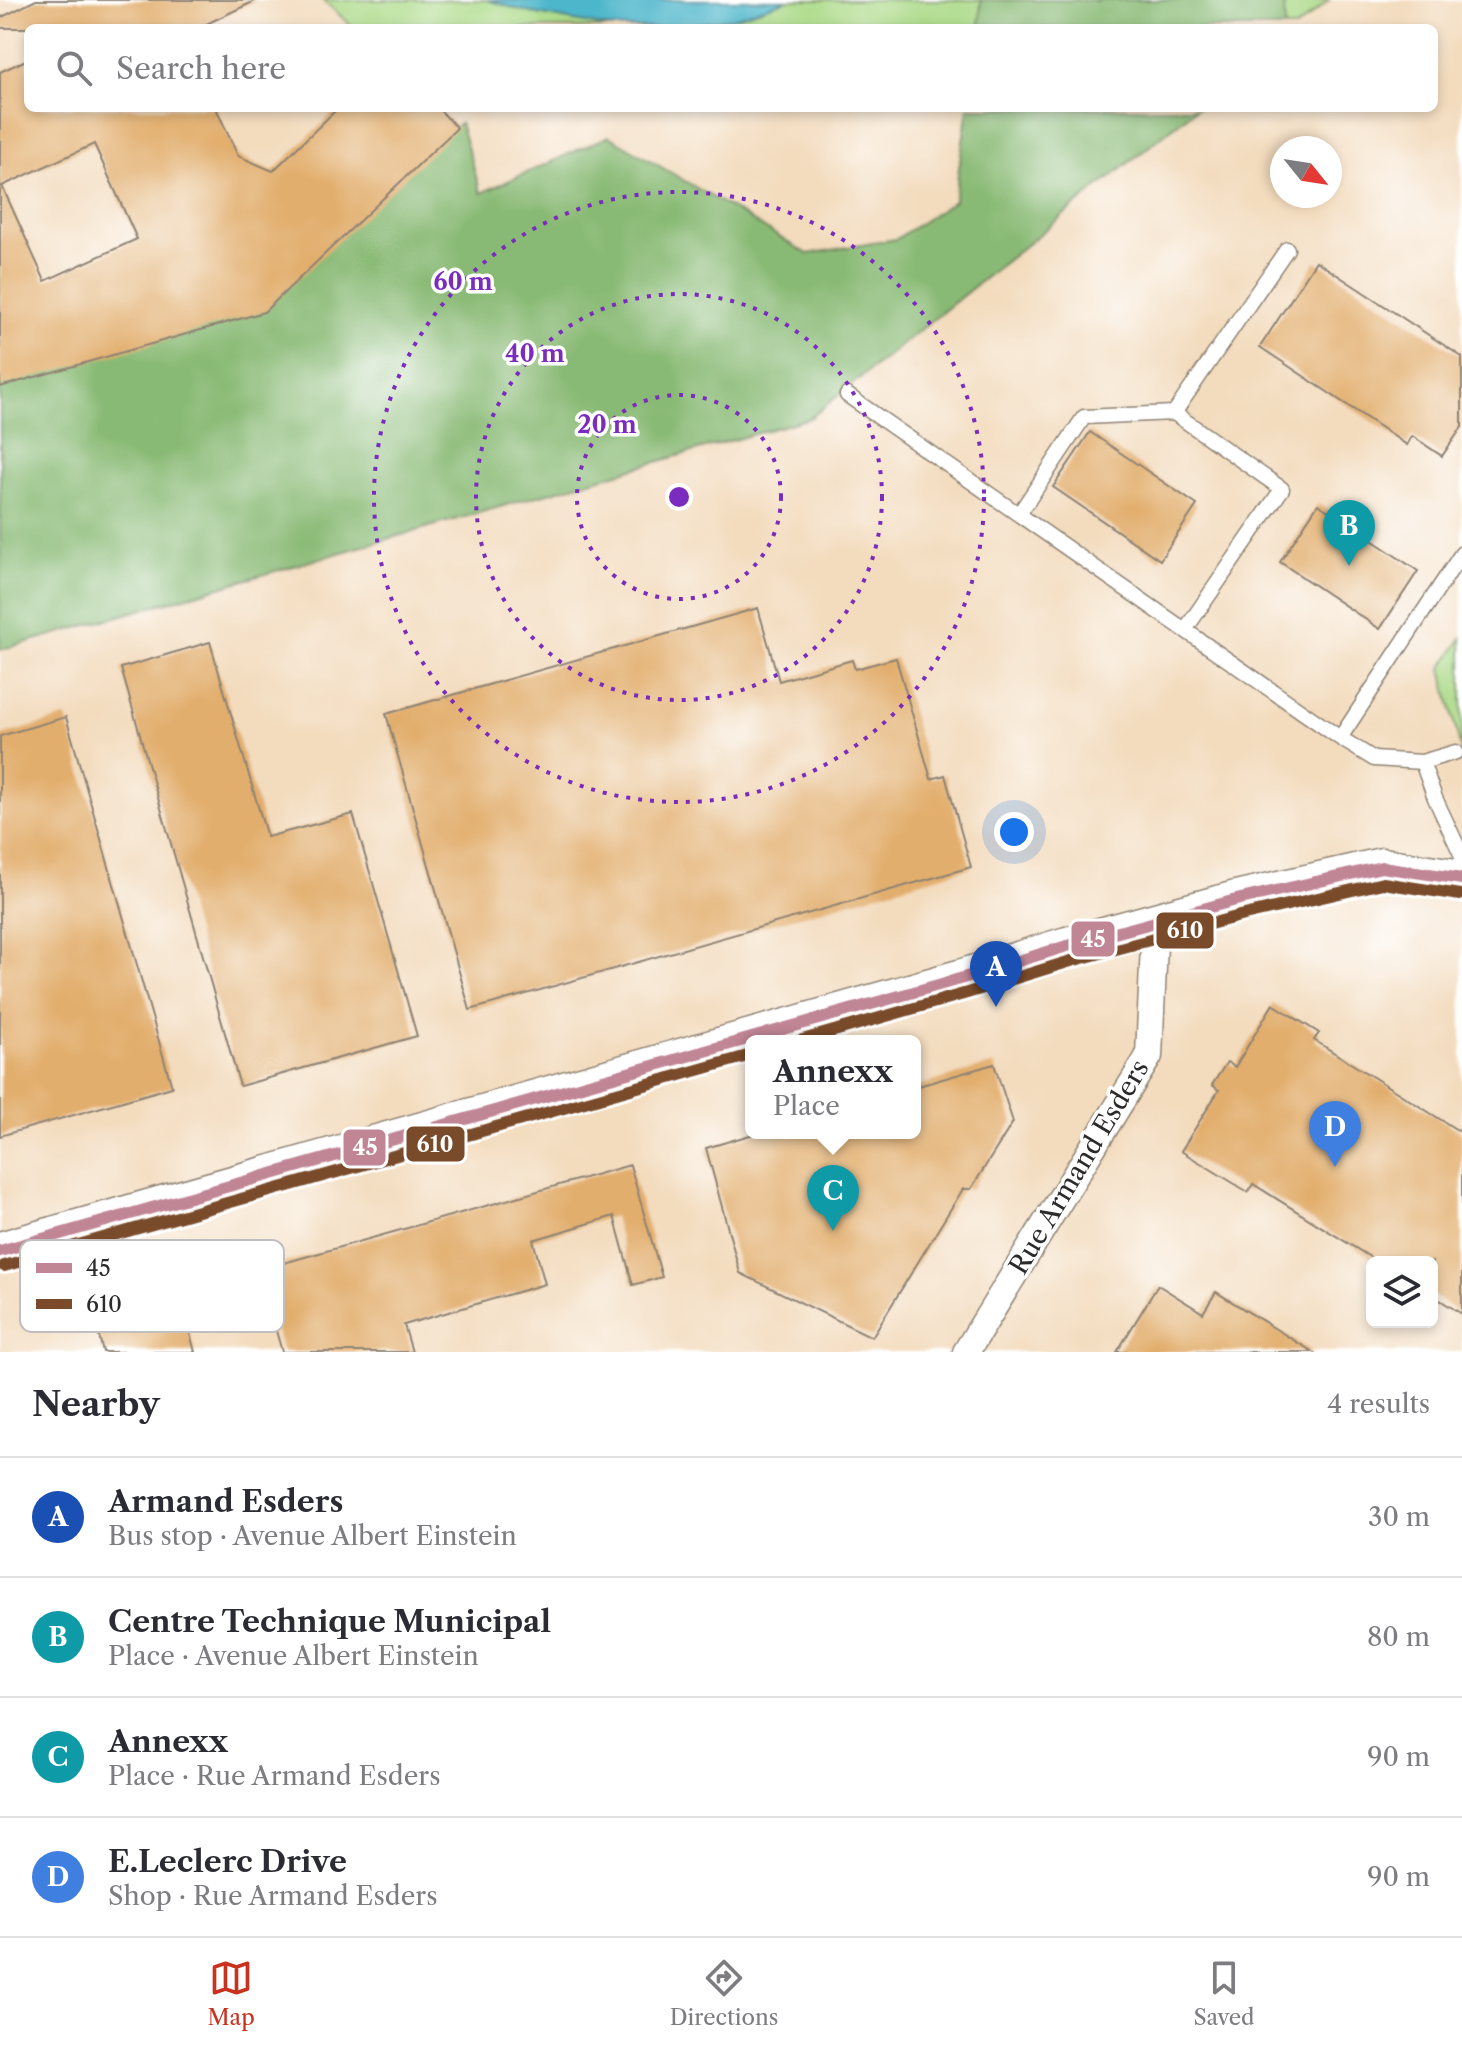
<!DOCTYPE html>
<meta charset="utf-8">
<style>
body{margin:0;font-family:"Libre Caslon Text",serif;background:#f7f7f7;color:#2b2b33}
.controls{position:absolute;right:24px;bottom:24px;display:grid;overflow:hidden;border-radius:12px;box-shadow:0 4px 12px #0003}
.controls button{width:72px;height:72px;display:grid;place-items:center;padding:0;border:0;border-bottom:2px solid #e1e1e2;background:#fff;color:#2b2b33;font:40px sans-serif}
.compass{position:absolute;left:1270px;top:136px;width:72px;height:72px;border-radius:50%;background:#fff;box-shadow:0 4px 12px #0003;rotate:120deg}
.you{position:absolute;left:1014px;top:832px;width:28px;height:28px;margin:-20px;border:6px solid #fff;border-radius:50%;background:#1a73e8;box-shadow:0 0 0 12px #1a73e833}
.badge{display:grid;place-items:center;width:52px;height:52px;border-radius:50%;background:#c8321e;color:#fff;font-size:26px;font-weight:700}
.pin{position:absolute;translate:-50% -66px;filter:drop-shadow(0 2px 4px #0008)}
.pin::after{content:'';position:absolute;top:42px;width:28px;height:24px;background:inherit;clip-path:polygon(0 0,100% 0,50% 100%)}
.popup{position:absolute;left:745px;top:1035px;width:176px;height:104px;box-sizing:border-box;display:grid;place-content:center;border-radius:12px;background:#fff;filter:drop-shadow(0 2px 6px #0005);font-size:26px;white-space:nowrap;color:#7c7c81}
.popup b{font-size:30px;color:#2b2b33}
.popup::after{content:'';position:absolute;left:50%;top:100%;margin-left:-16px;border:16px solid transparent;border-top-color:#fff}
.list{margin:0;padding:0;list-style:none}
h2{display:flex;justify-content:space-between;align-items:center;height:104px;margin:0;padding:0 32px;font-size:34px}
h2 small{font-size:26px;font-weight:400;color:#7c7c81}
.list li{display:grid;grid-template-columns:52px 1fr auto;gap:24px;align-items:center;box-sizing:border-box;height:120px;padding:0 32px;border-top:2px solid #e1e1e2}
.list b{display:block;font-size:30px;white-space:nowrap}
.list p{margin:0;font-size:26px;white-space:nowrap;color:#7c7c81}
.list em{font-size:26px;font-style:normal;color:#7c7c81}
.icon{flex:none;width:44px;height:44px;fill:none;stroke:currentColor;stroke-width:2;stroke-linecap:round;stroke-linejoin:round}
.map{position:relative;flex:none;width:1462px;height:1352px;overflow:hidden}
.search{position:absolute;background:#fff;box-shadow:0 4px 12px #0003;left:24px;right:24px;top:24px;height:88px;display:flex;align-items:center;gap:20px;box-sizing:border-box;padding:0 28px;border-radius:12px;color:#7c7c81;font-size:30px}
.sheet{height:584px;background:#fff}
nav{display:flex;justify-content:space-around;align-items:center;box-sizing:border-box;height:112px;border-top:2px solid #e1e1e2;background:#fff;font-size:22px;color:#7c7c81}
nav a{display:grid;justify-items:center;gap:4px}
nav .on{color:#c8321e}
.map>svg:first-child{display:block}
.green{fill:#acda88;stroke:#6c825a;stroke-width:2}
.forest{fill:#89ba74;stroke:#5a7250;stroke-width:2}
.water{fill:#4db6ca;stroke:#3c707a;stroke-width:2}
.building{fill:#e2ae6d;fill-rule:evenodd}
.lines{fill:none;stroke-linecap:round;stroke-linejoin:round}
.lane-casing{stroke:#8f8374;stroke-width:17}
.street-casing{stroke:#8f8374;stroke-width:29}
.secondary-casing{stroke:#8f8374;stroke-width:41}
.lane{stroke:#fff;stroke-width:14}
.street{stroke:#fff;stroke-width:26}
.secondary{stroke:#fff;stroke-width:38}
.bus-1-casing{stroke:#fff;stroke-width:18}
.bus-2-casing{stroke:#fff;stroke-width:18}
.bus-1{stroke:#c18696;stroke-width:12}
.bus-2{stroke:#7a4b2a;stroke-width:12}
.ring{fill:none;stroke:#7b2cbf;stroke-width:4;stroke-dasharray:4 8}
.labels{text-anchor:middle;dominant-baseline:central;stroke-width:7;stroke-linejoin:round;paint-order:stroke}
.street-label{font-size:26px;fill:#2b2b2b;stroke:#fff}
.key{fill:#fff;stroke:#bfbfbf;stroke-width:2}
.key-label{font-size:22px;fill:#2b2b2b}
.centre{fill:#7b2cbf;stroke:#fff;stroke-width:4}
.ring-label{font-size:24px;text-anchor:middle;font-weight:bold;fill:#7b2cbf;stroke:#fff;stroke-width:7;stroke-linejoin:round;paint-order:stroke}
.line-badge{stroke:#fff;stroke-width:3}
.badge-label{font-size:22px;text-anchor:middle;font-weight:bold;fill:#fff}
</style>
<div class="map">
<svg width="1462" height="1352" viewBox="0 0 1462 1352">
<rect width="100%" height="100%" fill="#fff"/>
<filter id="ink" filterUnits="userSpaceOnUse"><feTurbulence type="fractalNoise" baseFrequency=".0125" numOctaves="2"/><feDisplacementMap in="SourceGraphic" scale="16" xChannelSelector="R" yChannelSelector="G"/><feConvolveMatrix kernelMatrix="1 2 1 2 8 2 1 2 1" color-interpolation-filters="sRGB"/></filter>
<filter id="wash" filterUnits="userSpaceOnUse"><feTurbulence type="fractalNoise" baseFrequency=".006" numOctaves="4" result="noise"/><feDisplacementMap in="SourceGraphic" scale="32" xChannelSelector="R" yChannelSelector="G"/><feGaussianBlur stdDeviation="1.8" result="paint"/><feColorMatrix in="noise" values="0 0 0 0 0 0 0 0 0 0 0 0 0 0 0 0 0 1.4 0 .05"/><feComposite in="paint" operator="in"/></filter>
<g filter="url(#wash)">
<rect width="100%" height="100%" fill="#f3dbbd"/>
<!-- green -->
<path class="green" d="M 323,0 L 1329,0 L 1296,28 L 354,28 Z
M 1462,638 L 1462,755 L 1442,668 Z"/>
<!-- forest -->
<path class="forest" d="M 981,0 L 1094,0 L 1096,2 L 1099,0 L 1284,0 L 1285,28 L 979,28 Z
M 968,108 L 1197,108 L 810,418 L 0,650 L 0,381 L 261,309 L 460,123 L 481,193 L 609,136 L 808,254 L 896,239 L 954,201 Z"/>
<!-- water -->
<path class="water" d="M 487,0 L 788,0 L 734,18 L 667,28 L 611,28 L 527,12 Z"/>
<g id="blocks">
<!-- building -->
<path class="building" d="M 36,0 L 257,0 L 198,28 L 0,28 L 0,18 Z
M 28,59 L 28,108 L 216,108 L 238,156 L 273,171 L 338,108 L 438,108 L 457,128 L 264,312 L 0,387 L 0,72 ZM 94,144 L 137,239 L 45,281 L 2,186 Z
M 1316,261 L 1462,357 L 1462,427 L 1442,456 L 1412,436 L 1407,445 L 1260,347 Z
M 1090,432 L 1197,505 L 1160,560 L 1053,487 Z
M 1318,504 L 1418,571 L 1380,629 L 1280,562 Z
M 758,608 L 779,681 L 852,660 L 855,669 L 896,658 L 931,779 L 945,775 L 971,867 L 470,1010 L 386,714 Z
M 210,642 L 267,837 L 353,814 L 417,1036 L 240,1086 L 121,668 Z
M 66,717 L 172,1087 L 0,1136 L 0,736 Z
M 1273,1004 L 1319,1033 L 1314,1040 L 1462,1133 L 1462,1314 L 1432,1295 L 1432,1262 L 1378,1262 L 1253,1184 L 1248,1192 L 1181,1151 L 1219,1090 L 1212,1085 L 1227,1062 L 1235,1067 Z
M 994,1064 L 1013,1122 L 971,1189 L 963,1189 L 872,1337 L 740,1273 L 706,1148 L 757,1133 L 915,1133 L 915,1087 Z
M 630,1165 L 662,1277 L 633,1285 L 614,1216 L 533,1240 L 545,1284 L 404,1325 L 412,1352 L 282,1352 L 259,1270 Z
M 1158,1285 L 1203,1313 L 1216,1292 L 1313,1352 L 1117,1352 Z
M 179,1293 L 195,1352 L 103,1352 L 96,1324 L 121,1317 L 119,1311 Z"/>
</g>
</g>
<g filter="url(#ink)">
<use href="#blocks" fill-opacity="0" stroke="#8f8374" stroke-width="2"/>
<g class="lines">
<defs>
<path id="lane" d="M 847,395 L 1340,738 L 1374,759 L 1422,762 L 1435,798 L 1462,856
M 1019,514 L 1084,417 L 1174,413
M 1185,630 L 1282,489 L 1174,413 L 1287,249
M 1340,738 L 1462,553
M 1422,762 L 1456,752"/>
<path id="street" d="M 966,1352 L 1149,1056 L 1155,922"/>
<path id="secondary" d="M 0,1251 L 963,978 L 1067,946 L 1236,900 L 1382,867 L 1462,879"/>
</defs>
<!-- lane casing -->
<use href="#lane" class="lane-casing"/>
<!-- street casing -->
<use href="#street" class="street-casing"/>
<!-- secondary casing -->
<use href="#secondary" class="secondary-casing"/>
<!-- lane -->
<use href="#lane" class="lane"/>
<!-- street -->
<use href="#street" class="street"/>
<!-- secondary -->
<use href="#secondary" class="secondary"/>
<defs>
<path id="bus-1" d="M 0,1251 L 963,978 L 1067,946 L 1236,900 L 1382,867 L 1462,879"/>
<path id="bus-2" d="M 799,1041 L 967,993 L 1071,961 L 1240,916 L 1383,883 L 1460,895
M 4,1266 L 751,1055"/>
</defs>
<!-- bus-1 casing -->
<use href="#bus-1" class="bus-1-casing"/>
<!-- bus-2 casing -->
<use href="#bus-2" class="bus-2-casing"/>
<!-- bus-1 -->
<use href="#bus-1" class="bus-1"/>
<!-- bus-2 -->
<use href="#bus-2" class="bus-2"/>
</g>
</g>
<!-- distance rings -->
<g class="ring">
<circle cx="679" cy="497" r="102"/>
<circle cx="679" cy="497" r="203"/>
<circle cx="679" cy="497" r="305"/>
</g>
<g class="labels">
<!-- street labels -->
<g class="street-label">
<text transform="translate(1079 1167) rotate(-59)">Rue Armand Esders</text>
</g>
</g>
<!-- legend -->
<rect x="20" y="1240" width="264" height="92" rx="12" class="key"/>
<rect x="36" y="1263" width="36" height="10" fill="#c18696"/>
<rect x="36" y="1299" width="36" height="10" fill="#7a4b2a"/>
<g class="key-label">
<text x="86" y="1276">45</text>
<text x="86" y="1312">610</text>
</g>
<circle cx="679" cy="497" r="12" class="centre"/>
<g class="ring-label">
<text x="463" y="290">60 m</text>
<text x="535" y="362">40 m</text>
<text x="607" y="433">20 m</text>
</g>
<g class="line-badge">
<rect x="1155" y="911" width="60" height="39" rx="8" fill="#7a4b2a"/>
<rect x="1070" y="920" width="46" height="38" rx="8" fill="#c18696"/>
<rect x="405" y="1125" width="61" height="38" rx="8" fill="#7a4b2a"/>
<rect x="342" y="1128" width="45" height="39" rx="8" fill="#c18696"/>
</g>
<g class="badge-label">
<text x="1185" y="938">610</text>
<text x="1093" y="947">45</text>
<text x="435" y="1152">610</text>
<text x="365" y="1155">45</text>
</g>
</svg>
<div class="controls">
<button><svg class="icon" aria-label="layers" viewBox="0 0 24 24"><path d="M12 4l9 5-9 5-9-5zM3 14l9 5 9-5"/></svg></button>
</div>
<svg class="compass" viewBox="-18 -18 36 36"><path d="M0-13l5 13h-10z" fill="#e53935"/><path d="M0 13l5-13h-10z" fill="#7c7c81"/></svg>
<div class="you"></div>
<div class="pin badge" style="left:996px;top:1007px;background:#1a4fb4">A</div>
<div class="pin badge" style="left:1349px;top:566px;background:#0f9aa8">B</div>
<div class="pin badge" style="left:833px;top:1231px;background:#0f9aa8">C</div>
<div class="popup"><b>Annexx</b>Place</div>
<div class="pin badge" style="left:1335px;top:1167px;background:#3f7fe0">D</div>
<div class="search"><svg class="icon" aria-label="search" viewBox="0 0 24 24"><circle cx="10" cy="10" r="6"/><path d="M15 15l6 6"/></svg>Search here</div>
</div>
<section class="sheet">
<h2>Nearby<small>4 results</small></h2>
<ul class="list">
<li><span class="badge" style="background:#1a4fb4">A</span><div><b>Armand Esders</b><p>Bus stop · Avenue Albert Einstein</p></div><em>30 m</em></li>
<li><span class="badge" style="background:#0f9aa8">B</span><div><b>Centre Technique Municipal</b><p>Place · Avenue Albert Einstein</p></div><em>80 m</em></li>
<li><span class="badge" style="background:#0f9aa8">C</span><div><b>Annexx</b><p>Place · Rue Armand Esders</p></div><em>90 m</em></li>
<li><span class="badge" style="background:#3f7fe0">D</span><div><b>E.Leclerc Drive</b><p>Shop · Rue Armand Esders</p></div><em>90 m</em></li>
</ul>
</section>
<nav>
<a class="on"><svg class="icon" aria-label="map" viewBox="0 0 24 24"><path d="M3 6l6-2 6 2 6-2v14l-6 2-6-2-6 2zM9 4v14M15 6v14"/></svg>Map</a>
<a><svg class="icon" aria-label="directions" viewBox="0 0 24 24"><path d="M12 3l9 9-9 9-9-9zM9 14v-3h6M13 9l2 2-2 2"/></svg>Directions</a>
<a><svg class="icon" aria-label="saved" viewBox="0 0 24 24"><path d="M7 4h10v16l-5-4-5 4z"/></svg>Saved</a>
</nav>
